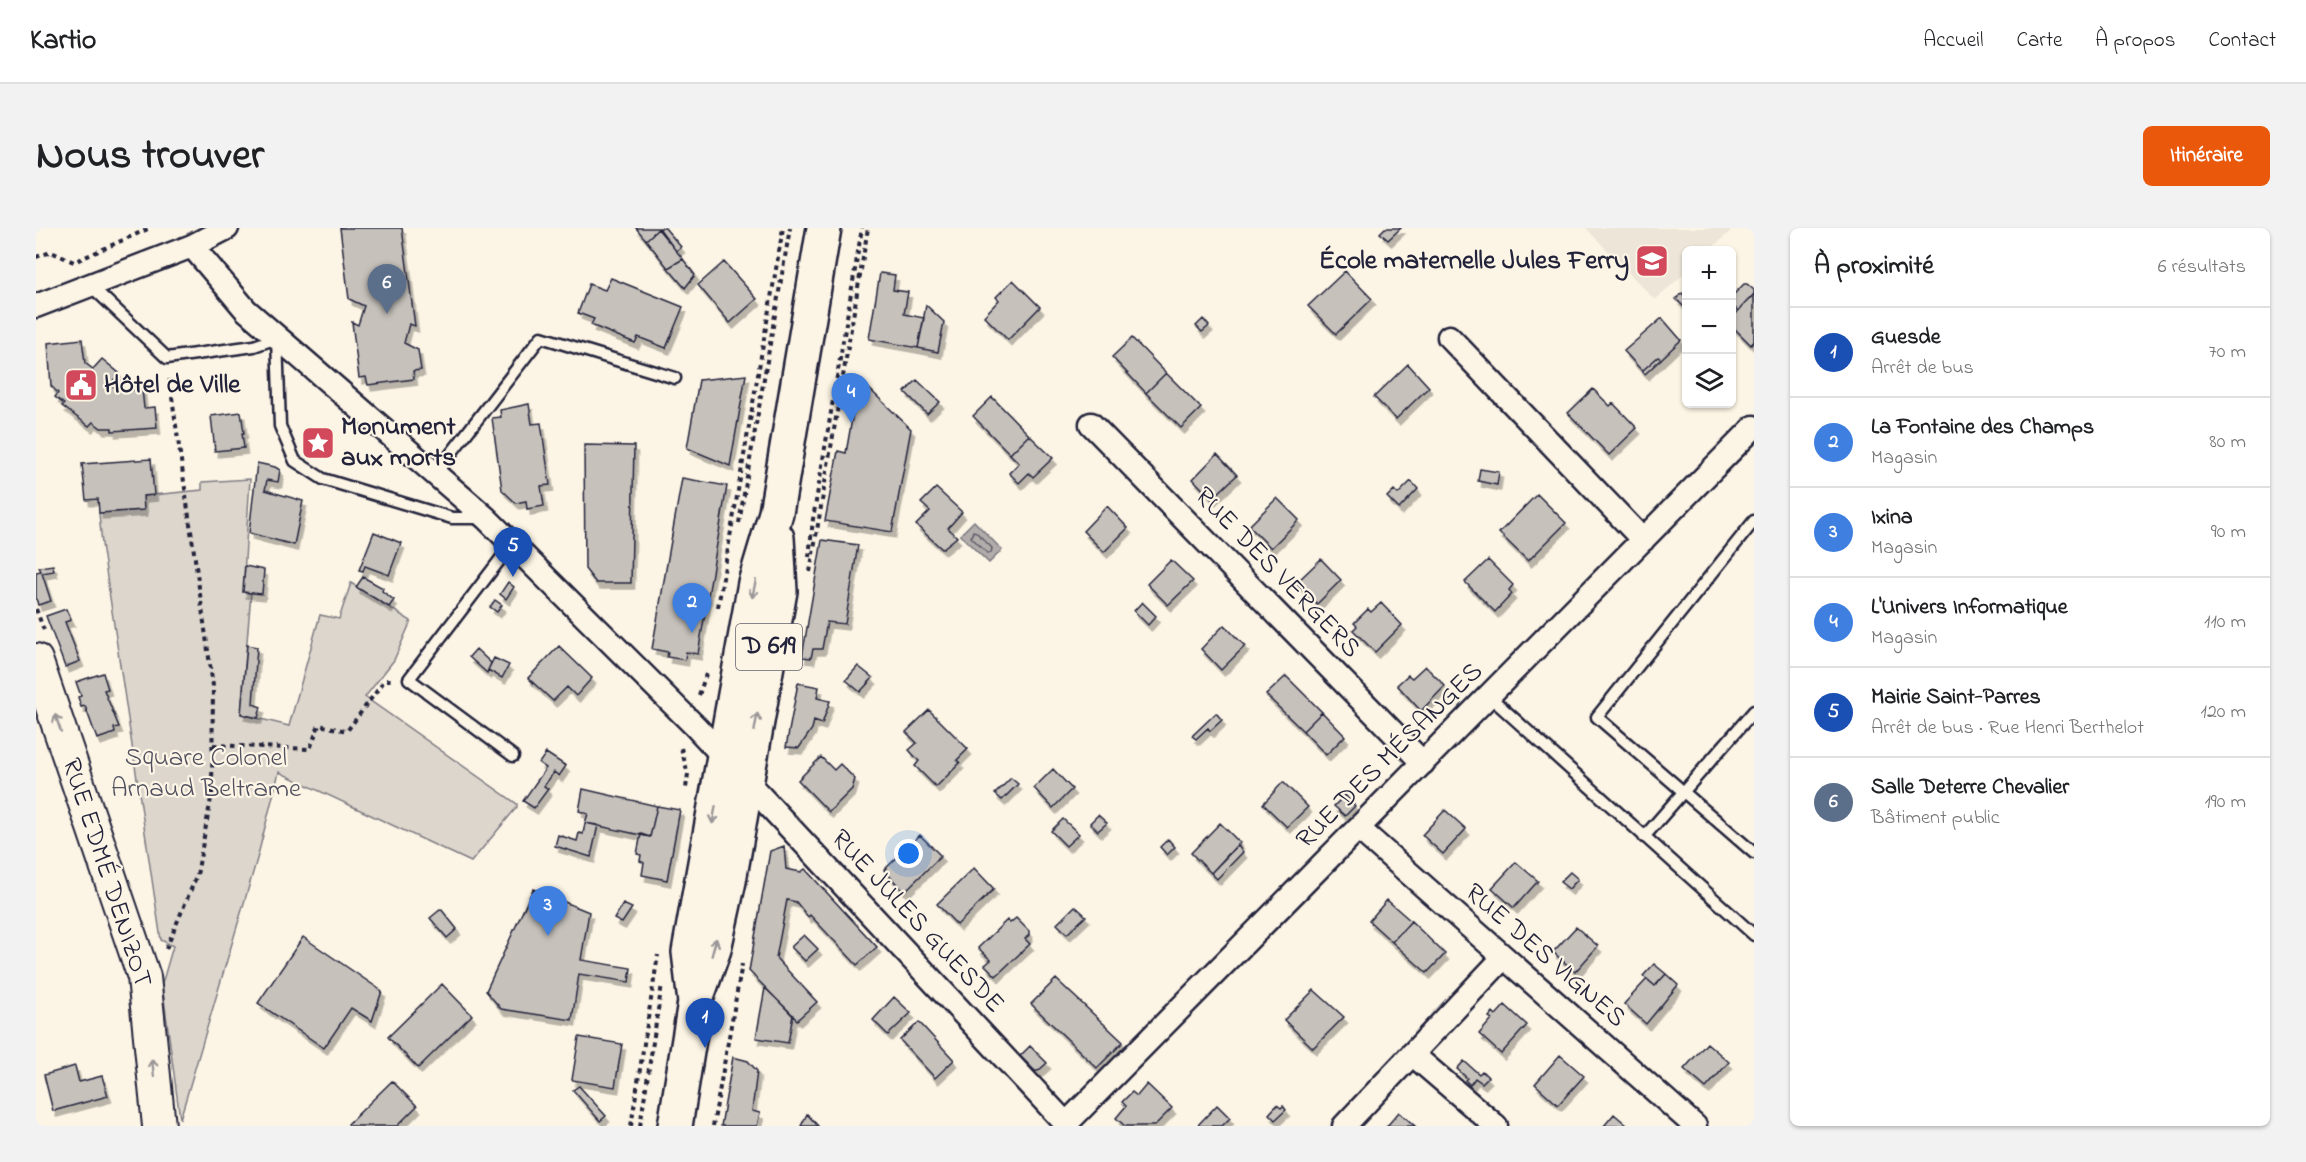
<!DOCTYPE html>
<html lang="fr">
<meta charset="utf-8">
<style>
body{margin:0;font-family:"Indie Flower",sans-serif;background:#f2f2f2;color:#202124}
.controls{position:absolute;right:18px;top:18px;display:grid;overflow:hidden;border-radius:9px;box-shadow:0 2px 4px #0004}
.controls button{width:54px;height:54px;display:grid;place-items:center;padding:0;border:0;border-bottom:2px solid #e0e0e0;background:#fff;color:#202124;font:30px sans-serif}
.you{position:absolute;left:873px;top:626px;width:21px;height:21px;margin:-15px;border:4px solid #fff;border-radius:50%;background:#1a73e8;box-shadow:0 0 0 9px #1a73e833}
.badge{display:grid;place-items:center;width:39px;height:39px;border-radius:50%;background:#ea580c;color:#fff;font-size:20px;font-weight:700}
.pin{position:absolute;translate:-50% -50px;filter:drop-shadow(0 2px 3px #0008)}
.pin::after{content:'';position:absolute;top:32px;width:21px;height:18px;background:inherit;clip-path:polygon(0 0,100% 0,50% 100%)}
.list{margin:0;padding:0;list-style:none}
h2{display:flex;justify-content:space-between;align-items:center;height:78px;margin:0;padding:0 24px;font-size:26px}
h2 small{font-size:20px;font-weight:400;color:#757577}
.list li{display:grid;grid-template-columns:39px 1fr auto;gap:18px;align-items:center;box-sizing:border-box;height:90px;padding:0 24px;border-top:2px solid #e0e0e0}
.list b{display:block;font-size:22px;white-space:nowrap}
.list p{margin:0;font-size:20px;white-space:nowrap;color:#757577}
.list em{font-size:20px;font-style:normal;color:#757577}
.icon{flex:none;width:33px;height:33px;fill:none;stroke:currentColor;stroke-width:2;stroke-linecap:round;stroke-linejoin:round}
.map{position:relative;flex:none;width:1718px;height:898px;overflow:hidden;border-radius:9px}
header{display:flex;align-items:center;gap:36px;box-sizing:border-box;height:84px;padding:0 30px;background:#fff;border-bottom:2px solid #e0e0e0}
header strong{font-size:28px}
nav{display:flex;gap:33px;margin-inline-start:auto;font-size:21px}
.intro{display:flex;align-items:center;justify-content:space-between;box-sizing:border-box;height:144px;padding:0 36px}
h1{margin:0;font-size:42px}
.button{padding:15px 27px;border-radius:9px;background:#ea580c;color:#fff;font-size:21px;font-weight:700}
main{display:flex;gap:36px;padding:0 36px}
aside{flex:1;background:#fff;border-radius:9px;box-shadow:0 2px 4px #0004}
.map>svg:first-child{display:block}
.built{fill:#ece5d8}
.green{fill:#dcd6cc;stroke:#7f7c84;stroke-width:1.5}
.water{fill:#b2adab;stroke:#78757e;stroke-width:1.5}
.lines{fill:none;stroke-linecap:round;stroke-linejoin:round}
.shore{stroke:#5c5a68;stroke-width:1.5}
.building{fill:#c6c1bb;stroke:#22223b;stroke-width:1.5;filter:url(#shadow)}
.lane-casing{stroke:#22223b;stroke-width:15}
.street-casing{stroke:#22223b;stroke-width:27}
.secondary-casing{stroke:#22223b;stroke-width:36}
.primary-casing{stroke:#22223b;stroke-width:38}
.path{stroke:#22223b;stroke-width:4;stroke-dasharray:4.5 4.5;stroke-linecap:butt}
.lane{stroke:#fcf5e5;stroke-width:10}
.street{stroke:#fcf5e5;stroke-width:22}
.secondary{stroke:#fcf5e5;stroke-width:32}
.primary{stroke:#fcf5e5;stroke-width:33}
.oneway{stroke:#9a9698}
.labels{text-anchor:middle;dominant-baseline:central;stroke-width:4.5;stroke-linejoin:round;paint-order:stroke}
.shield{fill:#fcf5e5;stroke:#63616e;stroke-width:1.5}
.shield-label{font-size:26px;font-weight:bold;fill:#22223b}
.poi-label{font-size:27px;font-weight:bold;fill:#22223b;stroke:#fcf5e5;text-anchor:start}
.street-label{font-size:27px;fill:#22223b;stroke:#fcf5e5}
.park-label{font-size:27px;fill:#504f5f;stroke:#fcf5e5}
</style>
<header>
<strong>Kartio</strong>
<nav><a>Accueil</a><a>Carte</a><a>À propos</a><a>Contact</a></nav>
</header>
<div class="intro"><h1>Nous trouver</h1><a class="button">Itinéraire</a></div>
<main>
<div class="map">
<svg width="1718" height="898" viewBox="0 0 1718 898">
<defs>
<filter id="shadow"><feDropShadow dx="3.5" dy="6" stdDeviation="0" flood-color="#0004"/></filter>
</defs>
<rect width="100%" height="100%" fill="#fcf5e5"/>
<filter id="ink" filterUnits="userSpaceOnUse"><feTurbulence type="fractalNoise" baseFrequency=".0167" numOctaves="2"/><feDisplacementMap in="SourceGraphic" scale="12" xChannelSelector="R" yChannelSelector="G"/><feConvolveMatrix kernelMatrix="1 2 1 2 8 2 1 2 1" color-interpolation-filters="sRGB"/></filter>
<g filter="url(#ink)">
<!-- built -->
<path class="built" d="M 1550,0 L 1698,0 L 1674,22 L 1650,22 L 1650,44 L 1619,72 Z"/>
<!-- green -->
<path class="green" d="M 214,251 L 207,364 L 215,365 L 205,486 L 253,498 L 284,387 L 303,391 L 315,355 L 375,393 L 358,432 L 329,469 L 481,576 L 481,579 L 435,634 L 243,544 L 221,631 L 144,891 L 126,756 L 137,718 L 125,712 L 66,316 L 63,285 L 107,282 L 107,268 L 166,262 L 166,254 Z"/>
<!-- water -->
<path class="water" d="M 938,293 L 966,322 L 953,335 L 924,307 Z"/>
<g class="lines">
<!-- shore -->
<path class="shore" d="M 937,303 L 940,304 L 956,320 L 955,325 L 951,325 L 935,309 Z"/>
</g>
<!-- building -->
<path class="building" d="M 304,0 L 366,0 L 379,98 L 373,96 L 368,115 L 382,122 L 385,142 L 377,143 L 378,151 L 332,157 L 330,149 L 323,150 L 316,94 L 322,97 L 328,78 L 313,71 Z
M 600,0 L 621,0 L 622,1 L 610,12 Z
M 623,0 L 629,0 L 645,19 L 640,23 Z
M 1349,0 L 1365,0 L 1352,12 L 1344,5 Z
M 622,1 L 647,31 L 632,40 L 610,12 Z
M 647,31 L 659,47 L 649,60 L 632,40 Z
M 688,34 L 721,71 L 694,95 L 662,57 Z
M 1309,43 L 1336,71 L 1300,106 L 1272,78 Z
M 844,45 L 859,47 L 857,62 L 872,64 L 868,86 L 888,90 L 882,120 L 833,111 Z
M 575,50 L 647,79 L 630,120 L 602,109 L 599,115 L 555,97 L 558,91 L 542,85 L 553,56 L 569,62 Z
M 977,52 L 1004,79 L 972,112 L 948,88 L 963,72 L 960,69 Z
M 1708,56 L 1711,56 L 1718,62 L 1718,66 L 1702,83 L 1696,77 L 1696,68 Z
M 1646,65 L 1650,70 L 1650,75 L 1647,78 L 1640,71 Z
M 1718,66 L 1718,113 L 1715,117 L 1696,98 L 1696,90 Z
M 890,77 L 908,94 L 902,124 L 882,120 Z
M 1626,90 L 1645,112 L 1625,131 L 1622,129 L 1606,143 L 1588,123 Z
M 1167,91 L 1173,98 L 1166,104 L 1160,98 Z
M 1096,110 L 1130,145 L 1110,165 L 1076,129 Z
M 46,111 L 49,135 L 57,141 L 66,131 L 83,145 L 75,156 L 82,163 L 106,161 L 108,180 L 119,179 L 121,200 L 76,203 L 76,200 L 65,200 L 57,194 L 53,198 L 26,178 L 28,176 L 19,169 L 22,165 L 15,158 L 12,115 Z
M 1622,129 L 1625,131 L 1609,146 L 1606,143 Z
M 1372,136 L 1393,159 L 1360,191 L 1338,169 Z
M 1130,145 L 1165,180 L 1145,200 L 1110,165 Z
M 710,147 L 694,238 L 651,220 L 663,152 Z
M 823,151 L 875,201 L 856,304 L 789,293 L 802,223 L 810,225 Z
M 881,152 L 904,174 L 891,186 L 869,164 Z
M 1557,161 L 1574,178 L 1577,175 L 1601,200 L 1573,227 L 1532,185 Z
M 956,169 L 993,207 L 974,226 L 937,188 Z
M 493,176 L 496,196 L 505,195 L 514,257 L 505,258 L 508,278 L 491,281 L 490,273 L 480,275 L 466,262 L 456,190 L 465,189 L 464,182 Z
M 205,184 L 208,205 L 206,205 L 208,220 L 179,223 L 175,188 Z
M 993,207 L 1017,230 L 997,249 L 993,245 L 983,255 L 973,245 L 983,235 L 974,226 Z
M 548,217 L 598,218 L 595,355 L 560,355 L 549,341 Z
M 1181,226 L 1201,247 L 1176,271 L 1157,251 Z
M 115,231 L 118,267 L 107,268 L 108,282 L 63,285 L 62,271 L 50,272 L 46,236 Z
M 221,235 L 239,239 L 244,242 L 242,254 L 231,252 L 229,262 L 267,273 L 258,317 L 213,305 Z
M 1444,241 L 1463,244 L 1461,257 L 1442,253 Z
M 646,250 L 691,258 L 662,426 L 650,424 L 649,432 L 631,429 L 632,424 L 616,421 Z
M 1375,253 L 1382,261 L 1363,281 L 1351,269 L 1358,262 L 1362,266 Z
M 900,260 L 926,284 L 912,300 L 921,309 L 906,321 L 880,297 L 894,283 L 885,275 Z
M 1501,266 L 1530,295 L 1492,333 L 1463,305 Z
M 1241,270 L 1263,292 L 1235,320 L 1213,298 Z
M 1071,278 L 1092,300 L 1068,324 L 1047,303 Z
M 338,304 L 365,315 L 353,347 L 329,338 L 327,343 L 323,342 Z
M 786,312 L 822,317 L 809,396 L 791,394 L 786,421 L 777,421 L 775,430 L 766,429 Z
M 1285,331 L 1305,352 L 1281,376 L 1260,355 Z
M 1135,332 L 1157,353 L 1132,377 L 1111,356 Z
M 1452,332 L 1477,357 L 1473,362 L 1476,366 L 1459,384 L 1429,354 Z
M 17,337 L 18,343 L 6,345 L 15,373 L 2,377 L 0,370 L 0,344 L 5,343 L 3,339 Z
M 209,338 L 228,342 L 226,366 L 207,364 Z
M 327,349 L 347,360 L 346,363 L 358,372 L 353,379 L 320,359 Z
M 472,354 L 478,359 L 470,371 L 464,366 Z
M 459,372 L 466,377 L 461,384 L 454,379 Z
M 1106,374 L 1120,388 L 1112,397 L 1098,383 Z
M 1345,375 L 1366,397 L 1339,424 L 1317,402 L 1321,398 L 1318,395 L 1332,381 L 1335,384 Z
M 30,381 L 35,392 L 29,394 L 44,433 L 29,439 L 10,388 Z
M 1188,397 L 1209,418 L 1185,442 L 1165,421 Z
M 211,417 L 221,419 L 217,476 L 225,479 L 222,490 L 205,486 Z
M 523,418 L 556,450 L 540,468 L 531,459 L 517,473 L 492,450 Z
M 440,421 L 455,435 L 451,445 L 433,429 Z
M 458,430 L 473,437 L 466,450 L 452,442 Z
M 822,438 L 837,450 L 824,464 L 810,452 Z
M 1389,438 L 1409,458 L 1385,483 L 1361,457 L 1372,447 L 1376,450 Z
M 67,445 L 72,461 L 68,462 L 83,499 L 78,500 L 79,505 L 61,511 L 49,478 L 45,479 L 42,469 L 45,468 L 40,454 Z
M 1250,448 L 1286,484 L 1267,503 L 1230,467 Z
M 762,455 L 783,459 L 781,470 L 794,473 L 786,496 L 778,493 L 776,501 L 763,520 L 750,519 Z
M 893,482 L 932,521 L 921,532 L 924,535 L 900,559 L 879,538 L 883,533 L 873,522 L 881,515 L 870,504 Z
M 1286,484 L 1309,508 L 1290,527 L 1267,503 Z
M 1180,485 L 1186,492 L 1174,503 L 1172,500 L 1160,511 L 1156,508 Z
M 510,525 L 530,538 L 523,548 L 518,544 L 508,558 L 512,561 L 498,580 L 487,573 L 510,540 L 503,535 Z
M 785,529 L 798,542 L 804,536 L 819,551 L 816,561 L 793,584 L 762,552 Z
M 1017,541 L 1036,561 L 1017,580 L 998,560 Z
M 975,550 L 982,556 L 966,572 L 959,566 Z
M 1247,554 L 1272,579 L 1251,599 L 1227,576 Z
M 547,561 L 621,578 L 614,609 L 549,595 L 552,586 L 543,583 Z
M 1309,567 L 1319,578 L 1309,588 L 1298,578 Z
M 621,578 L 644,582 L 631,652 L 606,647 L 608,635 L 604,633 L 605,627 L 601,626 L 605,606 L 614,609 Z
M 1409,582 L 1430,601 L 1407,626 L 1386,607 Z
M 1062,587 L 1071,595 L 1062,603 L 1054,595 Z
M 1027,591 L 1043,606 L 1030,618 L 1015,603 Z
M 549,595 L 562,597 L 555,629 L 519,618 L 522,607 L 541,613 L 543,605 L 547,606 Z
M 1184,595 L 1204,615 L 1175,645 L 1155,625 Z
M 884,607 L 905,628 L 868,664 L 848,642 Z
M 1132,611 L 1139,619 L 1131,627 L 1124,619 Z
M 1201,617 L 1207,624 L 1181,651 L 1175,645 Z
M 748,618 L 750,641 L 765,644 L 769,641 L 841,719 L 821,737 L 774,687 L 772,689 L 760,674 L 751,672 L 740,730 L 781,774 L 761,792 L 713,743 L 734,623 Z
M 1480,634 L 1502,653 L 1478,680 L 1456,660 Z
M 938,640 L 958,661 L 921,697 L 901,676 Z
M 1534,644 L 1542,651 L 1533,661 L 1524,654 Z
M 497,661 L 553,684 L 545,732 L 595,740 L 593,754 L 543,746 L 536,792 L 465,781 L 450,763 Z
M 1351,672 L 1375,693 L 1356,714 L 1333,693 Z
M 587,676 L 596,680 L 586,695 L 578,691 Z
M 1039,678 L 1050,688 L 1031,706 L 1021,696 Z
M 405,681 L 421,701 L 411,710 L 394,690 Z
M 980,690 L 993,703 L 993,707 L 989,711 L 994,716 L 960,748 L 949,737 L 955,732 L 942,720 L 971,692 L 974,695 Z
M 1375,693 L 1409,726 L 1391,745 L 1356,714 Z
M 1540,699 L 1562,718 L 1539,744 L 1517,724 Z
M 768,707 L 782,721 L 769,733 L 755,719 Z
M 267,709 L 346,763 L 336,793 L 315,780 L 288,820 L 222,775 Z
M 1618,736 L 1630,746 L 1619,758 L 1607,748 Z
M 1630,746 L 1642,757 L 1610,796 L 1588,776 L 1611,751 L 1619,758 Z
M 1020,751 L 1087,814 L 1061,840 L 995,776 Z
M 406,756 L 436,787 L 382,840 L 352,809 Z
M 729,760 L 757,787 L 752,815 L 720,810 Z
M 1278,762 L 1308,789 L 1277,820 L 1248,792 Z
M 858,769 L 875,785 L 852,807 L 837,792 Z
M 1469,777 L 1491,797 L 1465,826 L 1443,806 L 1456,791 L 1453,789 L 1457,784 L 1460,787 Z
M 883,794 L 918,832 L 899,850 L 864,812 Z
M 543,809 L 586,816 L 579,859 L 536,852 Z
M 1671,815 L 1693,834 L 1670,860 L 1648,841 Z
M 994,818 L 1011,835 L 1002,843 L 999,843 L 984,828 Z
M 1524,827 L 1548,848 L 1522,877 L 1499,856 Z
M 697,829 L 712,833 L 721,843 L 716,883 L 724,885 L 721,898 L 685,898 Z
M 1428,833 L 1443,846 L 1446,843 L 1452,849 L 1446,855 L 1439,850 L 1434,857 L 1429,852 L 1431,850 L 1421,841 Z
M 39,838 L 43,854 L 66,848 L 72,868 L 17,883 L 8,847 Z
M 356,853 L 381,878 L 361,898 L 314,898 L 312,896 Z
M 1111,856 L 1136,880 L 1118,898 L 1089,898 L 1080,890 L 1090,878 L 1086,874 L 1096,864 L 1101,868 Z
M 543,858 L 570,888 L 564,893 L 537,862 Z
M 1181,877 L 1194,890 L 1186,898 L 1161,898 Z
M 1241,877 L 1245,880 L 1247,878 L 1250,882 L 1239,892 L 1233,886 Z
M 1363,884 L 1379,898 L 1351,898 Z
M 771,886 L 782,898 L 765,898 Z
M 1578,886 L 1592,898 L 1568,898 Z"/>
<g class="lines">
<defs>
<path id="lane" d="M 54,57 L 131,130 L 218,118 L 241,110 L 244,198 L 259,233 L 287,251 L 416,290 L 446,290
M 400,245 L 505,109 L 639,150
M 1718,293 L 1561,489 L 1718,625
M 476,316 L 373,451 L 477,528
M 1453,468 L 1718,707
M 1608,609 L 1718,483"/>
<path id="street" d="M 156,18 L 210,82 L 450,290 L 659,498 L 1032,898
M 0,78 L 156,18 L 191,0
M 1413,109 L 1607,312
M 1055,196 L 1387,535
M 1322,600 L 1659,898
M 1376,826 L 1460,898
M 1030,896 L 1718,199
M 1308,898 L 1468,729"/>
<path id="secondary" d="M 0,432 L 108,749 L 123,898"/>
<path id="primary" d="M 659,774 L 653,724 L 719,355 L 740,285 L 788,0
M 639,898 L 659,774 L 678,721 L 693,653 L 744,363 L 741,310"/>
</defs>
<!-- lane casing -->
<use href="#lane" class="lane-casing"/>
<!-- street casing -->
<use href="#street" class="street-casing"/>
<!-- secondary casing -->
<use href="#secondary" class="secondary-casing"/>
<!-- primary casing -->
<use href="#primary" class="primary-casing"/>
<!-- path -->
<path class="path" d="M 0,29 L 15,24 L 38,34 L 114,0
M 703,295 L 754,0
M 773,329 L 777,291 L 826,0
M 774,344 L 832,0
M 682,379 L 747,0
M 0,381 L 9,405
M 663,467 L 670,446
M 177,517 L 274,521 L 283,497 L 311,503 L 349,452 L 356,452
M 645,520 L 652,546 L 650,560
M 130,721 L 161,647 L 176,565 L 177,458 L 133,148
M 595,898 L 622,727
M 604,898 L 626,756
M 677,898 L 706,736"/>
<!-- lane -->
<use href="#lane" class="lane"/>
<!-- street -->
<use href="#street" class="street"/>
<!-- secondary -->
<use href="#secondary" class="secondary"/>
<!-- primary -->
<use href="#primary" class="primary"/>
</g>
<!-- one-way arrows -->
<defs><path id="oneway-shaft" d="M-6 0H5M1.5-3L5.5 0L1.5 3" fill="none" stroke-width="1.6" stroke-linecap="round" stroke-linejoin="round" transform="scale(1.5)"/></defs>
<g class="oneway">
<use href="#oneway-shaft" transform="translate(718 361) rotate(102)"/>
<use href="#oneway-shaft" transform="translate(720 494) rotate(-80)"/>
<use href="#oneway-shaft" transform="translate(22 495) rotate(-109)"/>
<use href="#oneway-shaft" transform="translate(678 587) rotate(100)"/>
<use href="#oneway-shaft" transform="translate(678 719) rotate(-75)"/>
<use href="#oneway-shaft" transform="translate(117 840) rotate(-96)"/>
</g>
</g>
<!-- icons -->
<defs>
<symbol id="school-square" viewBox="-11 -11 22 22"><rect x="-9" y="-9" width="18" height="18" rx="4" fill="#d1495b" stroke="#fcf5e5"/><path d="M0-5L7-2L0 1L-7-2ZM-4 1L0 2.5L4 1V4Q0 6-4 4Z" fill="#fff"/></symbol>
<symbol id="civic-square" viewBox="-11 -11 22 22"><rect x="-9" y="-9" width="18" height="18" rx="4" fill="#d1495b" stroke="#fcf5e5"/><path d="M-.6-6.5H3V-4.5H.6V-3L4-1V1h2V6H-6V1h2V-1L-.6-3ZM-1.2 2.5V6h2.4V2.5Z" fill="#fff"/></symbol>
<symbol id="sight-square" viewBox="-11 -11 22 22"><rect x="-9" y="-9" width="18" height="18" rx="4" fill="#d1495b" stroke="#fcf5e5"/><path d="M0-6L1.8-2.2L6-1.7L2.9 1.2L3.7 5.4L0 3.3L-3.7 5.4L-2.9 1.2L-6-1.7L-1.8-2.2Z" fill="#fff"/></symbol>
</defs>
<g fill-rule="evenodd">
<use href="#school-square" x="1597" y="14" width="38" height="38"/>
<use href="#civic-square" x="26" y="138" width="38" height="38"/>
<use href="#sight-square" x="263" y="196" width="38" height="38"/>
</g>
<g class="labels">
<!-- shield labels -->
<rect class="shield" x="700" y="396" width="66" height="46" rx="4.5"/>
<g class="shield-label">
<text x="733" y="419">D 619</text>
</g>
<!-- poi labels -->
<g class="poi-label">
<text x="1593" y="33" text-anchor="end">École maternelle Jules Ferry</text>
<text x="68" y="157">Hôtel de Ville</text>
<text x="305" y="199">Monument<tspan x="305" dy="31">aux morts</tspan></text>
</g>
<!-- street labels -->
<g class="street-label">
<text transform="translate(1241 345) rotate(46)">RUE DES VERGERS</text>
<text transform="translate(1354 528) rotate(-45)">RUE DES MÉSANGES</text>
<text transform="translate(70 645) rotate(72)">RUE EDMÉ DENIZOT</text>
<text transform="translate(881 694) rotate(47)">RUE JULES GUESDE</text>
<text transform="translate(1509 728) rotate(41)">RUE DES VIGNES</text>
</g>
<!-- park labels -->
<g class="park-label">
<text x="170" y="530">Square Colonel<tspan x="170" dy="31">Arnaud Beltrame</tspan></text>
</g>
</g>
</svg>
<div class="controls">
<button>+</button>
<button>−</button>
<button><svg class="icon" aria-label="layers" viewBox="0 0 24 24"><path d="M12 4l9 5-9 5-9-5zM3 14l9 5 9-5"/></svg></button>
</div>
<div class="you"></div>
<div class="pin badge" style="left:669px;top:820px;background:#1a4fb4">1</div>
<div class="pin badge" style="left:656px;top:405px;background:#3f7fe0">2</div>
<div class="pin badge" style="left:512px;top:708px;background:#3f7fe0">3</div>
<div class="pin badge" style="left:815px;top:195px;background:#3f7fe0">4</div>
<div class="pin badge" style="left:477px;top:349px;background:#1a4fb4">5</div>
<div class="pin badge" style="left:351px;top:86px;background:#5c6f8a">6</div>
</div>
<aside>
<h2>À proximité<small>6 résultats</small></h2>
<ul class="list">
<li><span class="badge" style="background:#1a4fb4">1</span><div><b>Guesde</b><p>Arrêt de bus</p></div><em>70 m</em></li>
<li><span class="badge" style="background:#3f7fe0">2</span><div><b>La Fontaine des Champs</b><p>Magasin</p></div><em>80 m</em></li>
<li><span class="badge" style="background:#3f7fe0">3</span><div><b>Ixina</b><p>Magasin</p></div><em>90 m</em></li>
<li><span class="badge" style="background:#3f7fe0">4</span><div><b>L'Univers Informatique</b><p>Magasin</p></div><em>110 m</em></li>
<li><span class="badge" style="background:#1a4fb4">5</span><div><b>Mairie Saint-Parres</b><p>Arrêt de bus · Rue Henri Berthelot</p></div><em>120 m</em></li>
<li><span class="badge" style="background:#5c6f8a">6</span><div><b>Salle Deterre Chevalier</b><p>Bâtiment public</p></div><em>190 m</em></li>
</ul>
</aside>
</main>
